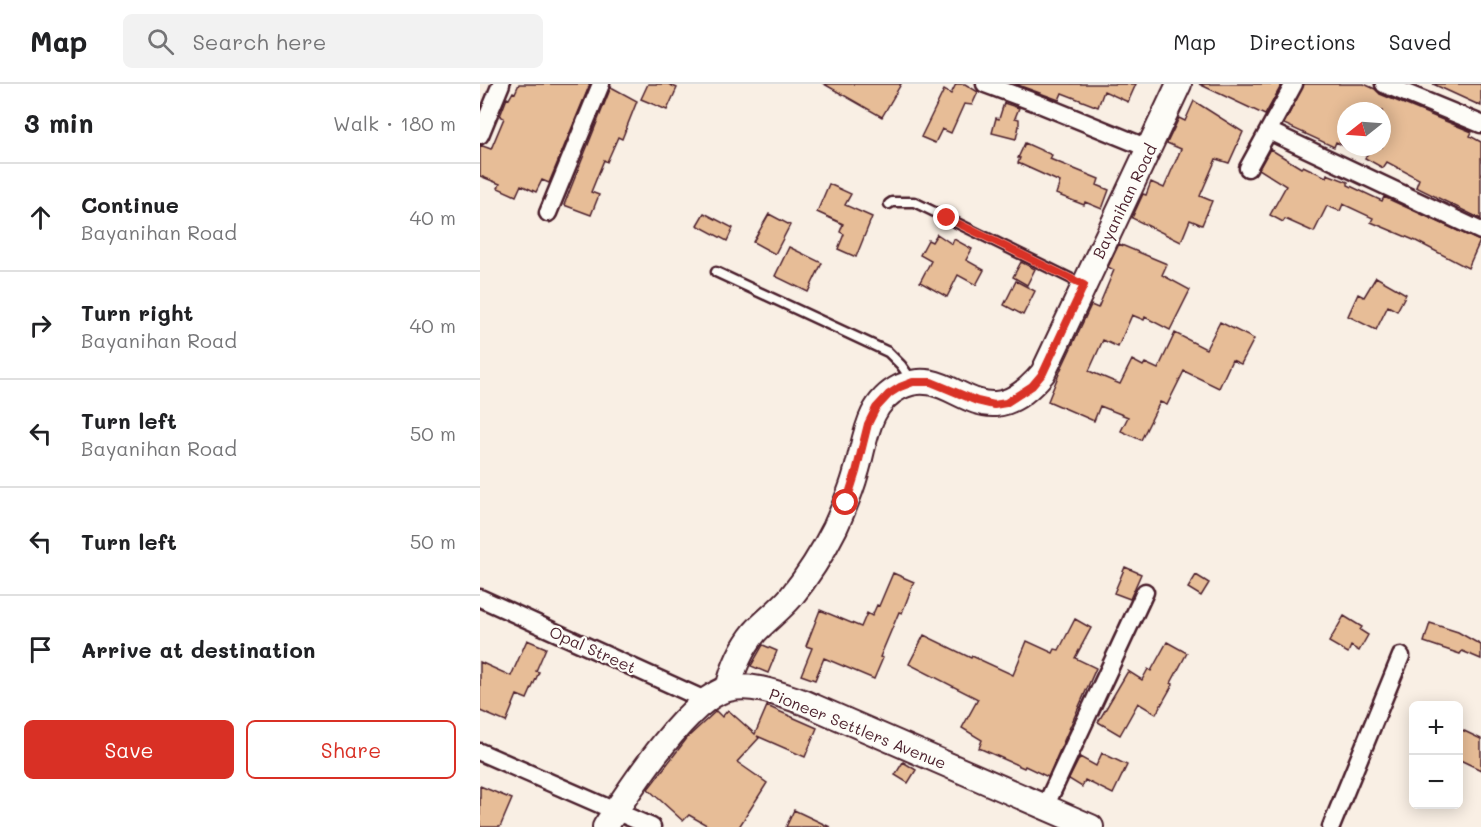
<!DOCTYPE html>
<meta charset="utf-8">
<style>
body{margin:0;font-family:Mali,sans-serif;background:#f2f2f2;color:#202124}
.controls{position:absolute;right:18px;bottom:18px;display:grid;overflow:hidden;border-radius:9px;box-shadow:0 3px 15px #0003}
.controls button{width:54px;height:54px;display:grid;place-items:center;padding:0;border:0;border-bottom:2px solid #e0e0e0;background:#fff;color:#202124;font:30px sans-serif}
.compass{position:absolute;left:857px;top:18px;width:54px;height:54px;border-radius:50%;background:#fff;box-shadow:0 3px 15px #0003;rotate:253deg}
.stop{position:absolute;width:18px;height:18px;margin:-14px;border:4px solid #d93025;border-radius:50%;background:#fff}
.stop.end{background:#d93025;border-color:#fff;box-shadow:0 2px 6px #0008}
.list{margin:0;padding:0;list-style:none}
h2{display:flex;justify-content:space-between;align-items:center;height:78px;margin:0;padding:0 24px;font-size:26px}
h2 small{font-size:20px;font-weight:400;color:#757577}
.list li{display:grid;grid-template-columns:39px 1fr auto;gap:18px;align-items:center;box-sizing:border-box;height:108px;padding:0 24px;border-top:2px solid #e0e0e0}
.list b{display:block;font-size:22px;white-space:nowrap}
.list p{margin:0;font-size:20px;white-space:nowrap;color:#757577}
.list em{font-size:20px;font-style:normal;color:#757577}
.actions{display:flex;gap:12px;padding:18px 24px}
.actions a{flex:1;padding:14px 0;border:2px solid #d93025;border-radius:9px;text-align:center;font-size:21px;color:#d93025}
.actions .main{background:#d93025;color:#fff}
.icon{flex:none;width:33px;height:33px;fill:none;stroke:currentColor;stroke-width:2;stroke-linecap:round;stroke-linejoin:round}
.map{position:relative;flex:none;width:1001px;height:743px;overflow:hidden}
header{display:flex;align-items:center;gap:36px;box-sizing:border-box;height:84px;padding:0 30px;background:#fff;border-bottom:2px solid #e0e0e0}
header strong{font-size:28px}
nav{display:flex;gap:33px;margin-inline-start:auto;font-size:21px}
.search{width:420px;height:54px;background:#f2f2f2;display:flex;align-items:center;gap:15px;box-sizing:border-box;padding:0 21px;border-radius:9px;color:#757577;font-size:22px}
main{display:flex}
aside{flex:1;background:#fff}
.map>svg:first-child{display:block}
.building{fill:#e7bd97;stroke:#4a1f2b;stroke-width:1.5}
.lines{fill:none;stroke-linecap:round;stroke-linejoin:round}
.lane-casing{stroke:#4a1f2b;stroke-width:13}
.street-casing{stroke:#4a1f2b;stroke-width:21}
.secondary-casing{stroke:#4a1f2b;stroke-width:28}
.lane{stroke:#fdfcf7;stroke-width:8}
.street{stroke:#fdfcf7;stroke-width:16}
.secondary{stroke:#fdfcf7;stroke-width:24}
.route{stroke:#d93025;stroke-width:8}
.labels{text-anchor:middle;dominant-baseline:central;stroke-width:4.5;stroke-linejoin:round;paint-order:stroke}
.street-label{font-size:16px;fill:#4a1f2b;stroke:#fdfcf7}
</style>
<header>
<strong>Map</strong>
<div class="search"><svg class="icon" aria-label="search" viewBox="0 0 24 24"><circle cx="10" cy="10" r="6"/><path d="M15 15l6 6"/></svg>Search here</div>
<nav><a>Map</a><a>Directions</a><a>Saved</a></nav>
</header>
<main>
<aside>
<h2>3 min<small>Walk · 180 m</small></h2>
<ul class="list">
<li><svg class="icon" aria-label="ahead" viewBox="0 0 24 24"><path d="M12 20V5M6 11l6-6 6 6"/></svg><div><b>Continue</b><p>Bayanihan Road</p></div><em>40 m</em></li>
<li><svg class="icon" aria-label="right" viewBox="0 0 24 24"><path d="M7 20v-9h11M14 6l5 5-5 5"/></svg><div><b>Turn right</b><p>Bayanihan Road</p></div><em>40 m</em></li>
<li><svg class="icon" aria-label="left" viewBox="0 0 24 24"><path d="M17 20v-9H6M10 6l-5 5 5 5"/></svg><div><b>Turn left</b><p>Bayanihan Road</p></div><em>50 m</em></li>
<li><svg class="icon" aria-label="left" viewBox="0 0 24 24"><path d="M17 20v-9H6M10 6l-5 5 5 5"/></svg><div><b>Turn left</b></div><em>50 m</em></li>
<li><svg class="icon" aria-label="arrive" viewBox="0 0 24 24"><path d="M6 21V4h12l-3 4 3 4H6"/></svg><div><b>Arrive at destination</b></div></li>
</ul>
<div class="actions"><a class="main">Save</a><a>Share</a></div>
</aside>
<div class="map">
<svg width="1001" height="743" viewBox="0 0 1001 743">
<rect width="100%" height="100%" fill="#f9efe4"/>
<filter id="ink" filterUnits="userSpaceOnUse"><feTurbulence type="fractalNoise" baseFrequency=".0167" numOctaves="2"/><feDisplacementMap in="SourceGraphic" scale="12" xChannelSelector="R" yChannelSelector="G"/><feConvolveMatrix kernelMatrix="1 2 1 2 8 2 1 2 1" color-interpolation-filters="sRGB"/></filter>
<g filter="url(#ink)">
<!-- building -->
<path class="building" d="M 39,0 L 110,0 L 69,99 L 62,96 L 56,108 L 41,101 L 36,112 L 18,104 L 20,100 L 0,92 L 0,61 L 11,65 L 24,34 L 20,32 L 27,14 L 29,15 L 33,8 L 35,9 Z
M 168,0 L 188,0 L 197,4 L 187,26 L 161,15 Z
M 344,0 L 421,0 L 402,33 Z
M 476,0 L 485,0 L 498,8 L 492,21 L 484,20 L 471,49 L 462,45 L 455,59 L 441,53 L 464,6 L 471,10 Z
M 535,0 L 656,0 L 648,18 L 624,7 L 618,23 L 582,9 L 579,16 Z
M 719,0 L 802,0 L 785,31 Z
M 824,0 L 884,0 L 895,5 L 900,10 L 992,48 L 990,52 L 1001,58 L 1001,135 L 936,103 L 939,95 L 907,78 L 903,84 L 885,74 L 888,69 L 876,63 L 902,63 L 902,27 L 866,27 L 866,63 L 856,58 L 854,63 L 804,40 Z
M 953,0 L 1001,0 L 1001,22 Z
M 131,3 L 157,17 L 142,55 L 138,53 L 127,78 L 124,76 L 111,108 L 119,111 L 111,131 L 84,121 Z
M 714,17 L 763,48 L 749,79 L 736,75 L 720,112 L 732,117 L 722,141 L 710,136 L 701,158 L 652,134 L 663,110 L 666,111 L 671,98 L 684,104 L 701,65 L 687,59 L 699,34 L 705,37 Z
M 524,19 L 539,24 L 535,34 L 539,35 L 539,42 L 536,55 L 512,49 L 516,34 L 519,35 Z
M 545,59 L 572,71 L 570,75 L 619,95 L 617,101 L 629,106 L 622,125 L 605,118 L 604,121 L 576,110 L 580,98 L 538,79 L 540,74 L 538,74 Z
M 790,65 L 821,84 L 823,82 L 846,93 L 847,90 L 868,98 L 868,101 L 902,117 L 904,113 L 1000,157 L 988,184 L 936,157 L 891,138 L 893,134 L 863,120 L 860,127 L 847,122 L 834,148 L 805,135 L 803,138 L 790,131 L 806,102 L 779,85 Z
M 349,100 L 371,110 L 365,121 L 392,133 L 376,173 L 358,165 L 364,150 L 360,148 L 363,140 L 337,128 Z
M 224,129 L 253,144 L 247,157 L 217,141 Z
M 289,130 L 310,141 L 295,170 L 273,158 Z
M 457,150 L 472,160 L 474,155 L 492,165 L 486,176 L 504,186 L 496,201 L 478,191 L 467,213 L 440,198 L 451,177 L 440,171 L 448,156 L 452,158 Z
M 639,160 L 687,180 L 682,191 L 710,206 L 690,246 L 665,233 L 664,236 L 652,231 L 638,263 L 623,256 L 609,287 L 640,300 L 652,276 L 663,282 L 665,279 L 678,285 L 695,249 L 726,265 L 740,238 L 774,255 L 761,280 L 752,276 L 739,304 L 704,287 L 687,321 L 680,318 L 661,356 L 641,347 L 648,333 L 620,322 L 614,337 L 568,317 L 581,285 L 611,221 L 618,224 L 634,186 L 628,183 Z
M 309,163 L 342,179 L 328,208 L 295,192 Z
M 541,178 L 555,185 L 547,201 L 533,193 Z
M 896,193 L 926,210 L 917,227 L 908,222 L 896,246 L 868,232 L 878,210 L 884,213 Z
M 536,197 L 555,207 L 543,231 L 524,221 Z
M 645,483 L 661,490 L 650,515 L 634,509 Z
M 413,489 L 434,498 L 422,529 L 419,528 L 400,573 L 403,574 L 394,595 L 344,574 L 335,596 L 321,591 L 332,564 L 326,562 L 340,526 L 381,543 L 387,529 L 392,532 L 397,521 L 399,522 Z
M 716,491 L 729,499 L 721,512 L 708,504 Z
M 864,532 L 882,543 L 880,546 L 888,551 L 879,567 L 871,562 L 868,569 L 849,558 Z
M 595,535 L 611,544 L 595,574 L 616,584 L 568,693 L 545,682 L 544,684 L 499,664 L 502,656 L 482,644 L 498,615 L 429,580 L 444,551 L 491,574 L 492,572 L 533,591 L 547,557 L 573,569 L 575,565 L 579,566 Z
M 950,539 L 978,548 L 1001,561 L 1001,575 L 982,567 L 980,570 L 944,558 Z
M 47,556 L 66,564 L 56,587 L 59,588 L 47,615 L 37,611 L 26,638 L 0,627 L 0,578 L 31,592 Z
M 687,558 L 707,569 L 691,599 L 693,600 L 676,630 L 658,619 L 640,651 L 618,638 L 648,587 L 662,596 L 668,585 L 671,587 Z
M 283,561 L 297,567 L 288,589 L 271,582 Z
M 287,622 L 337,644 L 325,673 L 277,652 L 279,654 L 257,678 L 287,699 L 259,743 L 230,743 L 209,731 L 203,737 L 168,705 L 208,653 L 236,627 L 242,633 L 248,626 L 275,650 Z
M 978,644 L 1001,655 L 1001,686 L 978,675 Z
M 622,669 L 647,681 L 633,710 L 605,696 L 602,703 L 589,695 L 600,673 L 616,682 Z
M 423,678 L 436,686 L 428,699 L 415,691 Z
M 0,702 L 32,715 L 20,743 L 0,743 Z
M 314,726 L 350,743 L 306,743 Z"/>
<g class="lines">
<defs>
<path id="lane" d="M 409,120 L 412,118 L 434,118 L 604,201
M 236,188 L 408,268 L 421,281 L 433,298"/>
<path id="street" d="M 505,0 L 562,21 L 670,65
M 904,0 L 1001,40
M 789,47 L 1001,147
M 0,51 L 21,0
M 768,84 L 814,0
M 68,129 L 121,0
M 0,514 L 225,616
M 0,668 L 172,743
M 565,723 L 665,508
M 851,743 L 921,572"/>
<path id="secondary" d="M 248,605 C 253,584 260,566 275,548 C 286,536 300,526 311,513 C 328,492 343,468 355,444 C 363,426 371,408 376,389 C 386,357 386,320 420,303 C 474,276 500,364 563,289 L 699,0
M 125,743 C 148,708 208,614 248,605 C 274,599 299,610 323,618 L 611,743"/>
</defs>
<!-- lane casing -->
<use href="#lane" class="lane-casing"/>
<!-- street casing -->
<use href="#street" class="street-casing"/>
<!-- secondary casing -->
<use href="#secondary" class="secondary-casing"/>
<!-- lane -->
<use href="#lane" class="lane"/>
<!-- street -->
<use href="#street" class="street"/>
<!-- secondary -->
<use href="#secondary" class="secondary"/>
</g>
</g>
<g class="lines" filter="url(#ink)">
<!-- route -->
<path class="route" d="M 366,419 L 376,388 L 388,340 L 396,324 L 409,310 L 420,303 L 433,298 L 451,298 L 497,317 L 514,321 L 526,319 L 552,302 L 563,289 L 604,201 L 467,134"/>
</g>
<g class="labels">
<!-- street labels -->
<g class="street-label">
<text transform="translate(644 117) rotate(-64)">Bayanihan Road</text>
<text transform="translate(113 565) rotate(24)">Opal Street</text>
<text transform="translate(378 644) rotate(22)">Pioneer Settlers Avenue</text>
</g>
</g>
</svg>
<div class="controls">
<button>+</button>
<button>−</button>
</div>
<svg class="compass" viewBox="-18 -18 36 36"><path d="M0-13l5 13h-10z" fill="#e53935"/><path d="M0 13l5-13h-10z" fill="#757577"/></svg>
<div class="stop" style="left:366px;top:419px"></div>
<div class="stop end" style="left:467px;top:134px"></div>
</div>
</main>
